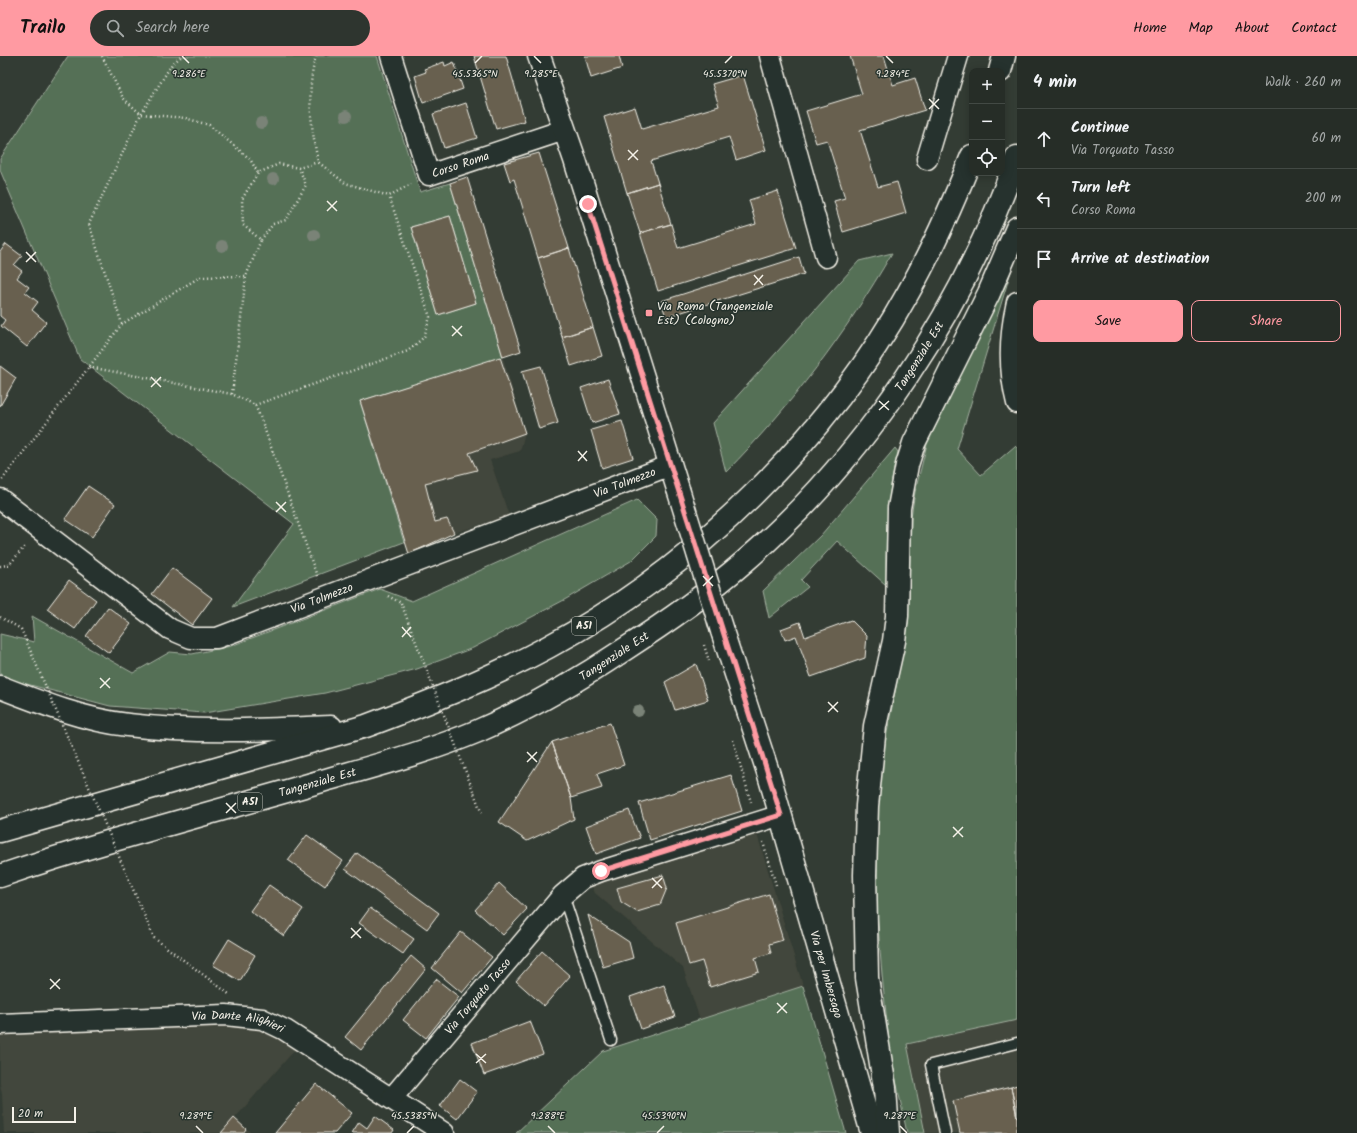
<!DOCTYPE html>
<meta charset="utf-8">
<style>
body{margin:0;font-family:Kalam,sans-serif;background:#2e352f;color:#f1f3f6}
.controls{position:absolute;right:12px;top:12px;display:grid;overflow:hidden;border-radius:8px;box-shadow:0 2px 10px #0003}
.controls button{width:36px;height:36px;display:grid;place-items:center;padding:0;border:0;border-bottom:1px solid #424944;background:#262d27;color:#f1f3f6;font:20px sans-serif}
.scale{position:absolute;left:12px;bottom:10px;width:64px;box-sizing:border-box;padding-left:4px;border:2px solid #f4f1e8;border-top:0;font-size:11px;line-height:14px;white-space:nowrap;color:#f4f1e8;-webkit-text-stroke:3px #26332d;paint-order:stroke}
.stop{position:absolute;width:12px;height:12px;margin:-9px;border:3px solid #ff9aa2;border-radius:50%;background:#fff}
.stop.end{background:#ff9aa2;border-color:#fff;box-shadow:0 1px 4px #0008}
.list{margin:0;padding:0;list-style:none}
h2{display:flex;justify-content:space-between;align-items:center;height:52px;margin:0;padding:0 16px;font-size:17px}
h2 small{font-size:13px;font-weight:400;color:#a4a8a7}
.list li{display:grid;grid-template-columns:26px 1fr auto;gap:12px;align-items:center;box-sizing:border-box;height:60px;padding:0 16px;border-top:1px solid #424944}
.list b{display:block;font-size:15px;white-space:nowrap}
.list p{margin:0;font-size:13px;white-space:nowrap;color:#a4a8a7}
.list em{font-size:13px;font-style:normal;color:#a4a8a7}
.actions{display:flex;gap:8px;padding:12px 16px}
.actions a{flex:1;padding:9px 0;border:1px solid #ff9aa2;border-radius:8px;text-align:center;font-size:14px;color:#ff9aa2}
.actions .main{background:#ff9aa2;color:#111}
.icon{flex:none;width:22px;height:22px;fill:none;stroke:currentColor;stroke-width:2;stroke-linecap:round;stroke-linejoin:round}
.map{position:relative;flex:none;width:1017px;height:1077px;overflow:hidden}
header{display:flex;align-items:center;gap:24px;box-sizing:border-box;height:56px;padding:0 20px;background:#ff9aa2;color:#111}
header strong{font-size:19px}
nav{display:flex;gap:22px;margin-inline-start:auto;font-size:14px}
.search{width:280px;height:36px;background:#2e352f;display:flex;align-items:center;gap:10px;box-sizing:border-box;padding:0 14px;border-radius:22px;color:#a4a8a7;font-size:15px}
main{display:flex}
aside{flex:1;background:#262d27}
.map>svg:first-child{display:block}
.built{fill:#43473c}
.green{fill:#547057;stroke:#a4b0a0;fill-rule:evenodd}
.building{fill:#676150;stroke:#f4f1e8}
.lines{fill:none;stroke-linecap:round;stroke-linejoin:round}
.service-casing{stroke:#f4f1e8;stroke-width:13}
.minor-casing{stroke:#f4f1e8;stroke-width:23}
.secondary-casing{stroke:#f4f1e8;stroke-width:25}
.motorway-casing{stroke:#f4f1e8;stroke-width:25}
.path{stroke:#f4f1e8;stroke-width:2.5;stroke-dasharray:1 3;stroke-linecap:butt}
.service{stroke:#26332d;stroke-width:10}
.minor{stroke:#26332d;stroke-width:20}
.secondary{stroke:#26332d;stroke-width:22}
.motorway{stroke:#26332d;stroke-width:22}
.secondary-bridge-casing{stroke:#f4f1e8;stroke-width:25;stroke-linecap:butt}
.path-bridge{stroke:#f4f1e8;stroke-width:2.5;stroke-dasharray:1 3;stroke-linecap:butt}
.secondary-bridge{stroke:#26332d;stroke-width:22}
.tree{fill:#7a8377}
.route{stroke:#ff9aa2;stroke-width:5}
.ticks{fill:none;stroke:#f4f1e8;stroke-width:1.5}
.poi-dot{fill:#ff9aa2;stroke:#26332d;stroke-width:1.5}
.labels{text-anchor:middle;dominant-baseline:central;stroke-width:3;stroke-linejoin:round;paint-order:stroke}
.shield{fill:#26332d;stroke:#b6b8b0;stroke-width:1}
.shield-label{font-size:11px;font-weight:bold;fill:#f4f1e8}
.street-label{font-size:12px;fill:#f4f1e8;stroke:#26332d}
.poi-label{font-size:12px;fill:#f4f1e8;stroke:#26332d;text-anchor:start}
.ticks-label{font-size:10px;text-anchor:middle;fill:#f4f1e8;stroke:#26332d;stroke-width:3;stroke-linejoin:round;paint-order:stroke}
</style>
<header>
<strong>Trailo</strong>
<div class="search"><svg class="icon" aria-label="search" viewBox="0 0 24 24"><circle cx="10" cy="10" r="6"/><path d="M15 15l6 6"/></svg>Search here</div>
<nav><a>Home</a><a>Map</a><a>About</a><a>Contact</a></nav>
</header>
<main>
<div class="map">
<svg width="1017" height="1077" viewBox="0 0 1017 1077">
<rect width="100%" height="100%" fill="#333c34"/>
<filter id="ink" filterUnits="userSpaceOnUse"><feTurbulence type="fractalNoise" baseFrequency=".025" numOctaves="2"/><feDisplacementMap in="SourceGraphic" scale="8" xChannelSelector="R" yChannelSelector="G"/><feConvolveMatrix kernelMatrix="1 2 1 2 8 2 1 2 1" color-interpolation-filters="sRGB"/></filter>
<g filter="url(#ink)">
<!-- built -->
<path class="built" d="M 503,301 L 525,377 L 520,395 L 490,404 L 509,460 L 454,477 L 409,498 L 360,345 Z
M 756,775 L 803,930 L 700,964 L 683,912 L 595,837 L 590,826 Z
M 1017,964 L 1017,1077 L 925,1077 L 907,988 Z
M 261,967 L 300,988 L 235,1062 L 251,1077 L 4,1077 L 2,1038 L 0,1028 L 0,972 Z"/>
<!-- green -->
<path class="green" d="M 68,0 L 377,0 L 420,136 L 450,127 L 503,301 L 360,345 L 404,486 L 233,551 L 294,468 L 80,303 L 0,114 L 0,103 ZM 450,160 L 476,247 L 438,259 L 411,171 Z
M 892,197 C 846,277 791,350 726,416 L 713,367 L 859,205 Z
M 1012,212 L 957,393 L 981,419 L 1015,390 L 1017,392 L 1017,964 L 907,988 L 925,1077 L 907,1077 L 890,995 L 882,919 L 877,856 L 877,794 L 878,743 L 885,687 L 908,569 L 911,461 L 915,436 L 927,388 Z
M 895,392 L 898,396 C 886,442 886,481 886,529 L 837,485 L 801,524 L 808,531 L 769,562 L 763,535 L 821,479 Z
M 637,444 L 657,464 L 656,480 L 631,505 L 566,543 L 473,592 L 417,613 L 325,637 L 204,657 L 110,650 L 0,621 L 0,578 L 34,586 L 32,560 L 133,617 L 170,596 L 192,598 L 231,590 L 380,533 L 412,545 Z
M 803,930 L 846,1077 L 516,1077 L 603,995 Z"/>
<!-- building -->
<path class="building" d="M 474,0 L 506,0 L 525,65 L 496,73 Z
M 585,0 L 619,0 L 622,12 L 591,22 Z
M 850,0 L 884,0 L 893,29 L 915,22 L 925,54 L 860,74 L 878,131 L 897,126 L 906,157 L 843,176 L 834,145 L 845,142 L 827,84 L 816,87 L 806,55 L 862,38 Z
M 444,6 L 445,10 L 454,6 L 463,33 L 423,47 L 415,20 L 426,16 L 424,13 Z
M 743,19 L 766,94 L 736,104 L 729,81 L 651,105 L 658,127 L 627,137 L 604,61 L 635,51 L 642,73 L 719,50 L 712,28 Z
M 466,47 L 477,82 L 444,92 L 433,58 Z
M 539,97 L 569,192 L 538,202 L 514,123 L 510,125 L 504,107 Z
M 467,121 L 521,295 L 503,301 L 450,127 Z
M 658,127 L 671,168 L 640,177 L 627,137 Z
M 778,135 L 796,192 L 658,235 L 640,177 L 671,168 L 678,192 L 756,168 L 749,144 Z
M 450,160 L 476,247 L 438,259 L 411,171 Z
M 6,188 L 22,200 L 14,209 L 22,215 L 17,222 L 29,231 L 25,236 L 38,246 L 32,254 L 46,266 L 27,291 L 1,270 L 5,264 L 0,260 L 0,196 Z
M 569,192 L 593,271 L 562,281 L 538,202 Z
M 799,201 L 804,218 L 666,261 L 661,245 Z
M 593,271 L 602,300 L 571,310 L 562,281 Z
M 500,301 L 525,377 L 469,397 L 477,414 L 425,427 L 435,466 L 447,463 L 454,477 L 409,498 L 360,345 Z
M 0,310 L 16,322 L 0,350 Z
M 541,310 L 558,367 L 539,373 L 522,315 Z
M 608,323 L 620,358 L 592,367 L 581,332 Z
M 622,365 L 633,402 L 602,412 L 591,374 Z
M 88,430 L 115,448 L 92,481 L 65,463 Z
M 172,512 L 212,542 L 192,569 L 152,538 Z
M 69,524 L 96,544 L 75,573 L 47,553 Z
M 108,551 L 131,568 L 109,597 L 86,580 Z
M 851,564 L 867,580 L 865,602 L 811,621 L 796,580 L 785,584 L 781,573 L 800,566 L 805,581 Z
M 696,608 L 708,644 L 675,654 L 665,626 Z
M 610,667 L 624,709 L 597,718 L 602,732 L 571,742 L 552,686 Z
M 552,686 L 571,742 L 574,763 L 527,785 L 499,766 Z
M 731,719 L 742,755 L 650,784 L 639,747 Z
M 629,754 L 640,782 L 596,798 L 586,770 Z
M 307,779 L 343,805 L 325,830 L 288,804 Z
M 357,797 L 439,857 L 427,873 L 345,813 Z
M 663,819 L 667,832 L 660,849 L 637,856 L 621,846 L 617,832 Z
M 499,827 L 527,853 L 503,879 L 475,854 Z
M 269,829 L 303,853 L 284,880 L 250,855 Z
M 769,838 L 783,884 L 769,888 L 771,897 L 755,902 L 759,916 L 710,931 L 702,905 L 689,909 L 676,867 Z
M 370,852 L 414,883 L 403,898 L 359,867 Z
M 588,859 L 629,886 L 633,902 L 603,911 Z
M 461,876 L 492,901 L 462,937 L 432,912 Z
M 229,883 L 255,899 L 240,925 L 213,909 Z
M 542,895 L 570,920 L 544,950 L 516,925 Z
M 411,900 L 426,913 L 361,994 L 345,981 Z
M 436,923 L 459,941 L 426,982 L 403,964 Z
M 664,929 L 675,961 L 641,973 L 630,941 Z
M 530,965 L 543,998 L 484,1019 L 472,987 Z
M 460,1023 L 477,1036 L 457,1063 L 440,1050 Z
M 316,1028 L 352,1057 L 335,1077 L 275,1077 Z
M 1017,1029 L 1017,1061 L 1011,1031 Z
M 1011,1031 L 1017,1061 L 1017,1077 L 960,1077 L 953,1045 Z
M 375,1060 L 394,1074 L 392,1077 L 352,1077 L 359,1066 L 367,1072 Z
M 234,1062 L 246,1073 L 243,1077 L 221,1077 Z"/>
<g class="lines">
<defs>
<path id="service" d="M 563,839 L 611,984
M 945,1077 L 931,1009 L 1017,987"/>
<g id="minor">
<path id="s1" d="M 391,0 L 429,119 L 564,74"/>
<path d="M 770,0 L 826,201"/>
<path d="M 927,103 L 958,0"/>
<path d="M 1017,246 C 1009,281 1008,313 1017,347"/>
<path id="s2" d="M 0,443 L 170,573 L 191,582 L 217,582 L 671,409"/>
<path id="s3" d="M 0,968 L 226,959 L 262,963 L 285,974 L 444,1077"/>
<path id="s4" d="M 392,1042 L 563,839 L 583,822 L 601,815 L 781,759"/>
</g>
<g id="secondary">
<path d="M 539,0 L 575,104 L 678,433"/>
<path id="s5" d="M 722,575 L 769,719 L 872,1077"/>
</g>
<g id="motorway">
<path d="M 1000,15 L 1004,0"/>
<path d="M 0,631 C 41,647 84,664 128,669 C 195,677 263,674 331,671"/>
<path d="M 0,775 L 366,670 C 428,647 489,623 548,591 C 694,513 828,382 908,237 C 933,193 953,147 972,100"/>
<path id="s6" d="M 0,820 C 106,784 215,756 322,725 C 374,710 428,696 478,675 C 529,653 577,625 622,595 C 664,568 706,539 744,506 C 868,399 962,255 1017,101"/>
<path d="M 888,1077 L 885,1032 L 867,922 L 865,819 L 867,750 L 875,670 L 894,585 L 897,560 L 899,452 L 907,409 L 914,387 L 989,237 L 1017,172"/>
</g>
</defs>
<!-- service casing -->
<use href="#service" class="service-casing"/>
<!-- minor casing -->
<use href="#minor" class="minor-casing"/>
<!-- secondary casing -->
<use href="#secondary" class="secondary-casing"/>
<!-- motorway casing -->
<use href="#motorway" class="motorway-casing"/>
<!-- path -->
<path class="path" d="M 102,0 L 123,42 L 141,58 L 185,62 L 209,69 L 250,103 L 258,117
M 316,0 C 306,35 311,70 318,106 L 345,127 L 389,140 L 411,128
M 261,184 L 273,168 L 286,164 L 306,129 L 299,112
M 122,268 L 89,168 L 141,58 L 172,8 L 182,0
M 89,311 L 232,338 L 255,349 L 261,363 L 318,523
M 232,338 L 246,220 L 261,184 L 243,169 L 242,143 L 258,117 L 279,108 L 299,112 L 318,106
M 255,349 L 408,295 L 424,281 L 430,261 L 389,140
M 2,424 L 122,268 L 200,221 L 246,220
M 0,510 L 9,509 L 26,489
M 388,540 L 401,547
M 0,561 L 21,573
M 733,684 L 751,746
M 763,786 L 776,829
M 154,882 L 229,938"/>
<!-- service -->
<use href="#service" class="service"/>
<!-- minor -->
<use href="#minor" class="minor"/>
<!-- secondary -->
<use href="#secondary" class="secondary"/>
<!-- motorway -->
<use href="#motorway" class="motorway"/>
<defs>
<path id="secondary-bridge" d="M 678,433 L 722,575"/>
</defs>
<!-- secondary-bridge casing -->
<use href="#secondary-bridge" class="secondary-bridge-casing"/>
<!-- path-bridge -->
<path class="path-bridge" d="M 401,547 L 482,758
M 21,573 L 154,882
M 704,589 L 709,605"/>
<!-- secondary-bridge -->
<use href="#secondary-bridge" class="secondary-bridge"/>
</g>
<!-- trees -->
<g class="tree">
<circle cx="346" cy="60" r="6"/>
<circle cx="261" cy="67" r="6"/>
<circle cx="273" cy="123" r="6"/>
<circle cx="314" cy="179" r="6"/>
<circle cx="222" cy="190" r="6"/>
<circle cx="638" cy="655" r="6"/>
</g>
</g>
<g class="lines" filter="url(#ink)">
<!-- route -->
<path class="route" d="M 588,148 L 781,759 L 601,815"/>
</g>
<!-- ticks -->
<path class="ticks" d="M 182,0 L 189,7M 534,0 L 541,7M 886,0 L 893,7M 475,7 L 482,0M 725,7 L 732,0M 929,43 L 939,53M 929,53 L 939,43M 628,94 L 638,104M 628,104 L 638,94M 327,145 L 337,155M 327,155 L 337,145M 26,196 L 36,206M 26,206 L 36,196M 754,219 L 763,229M 754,229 L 763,219M 452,270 L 462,280M 452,280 L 462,270M 151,321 L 161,331M 151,331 L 161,321M 879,345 L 889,354M 879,354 L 889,345M 578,395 L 587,405M 578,405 L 587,395M 276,446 L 286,456M 276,456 L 286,446M 703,520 L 713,530M 703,530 L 713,520M 402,571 L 411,581M 402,581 L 411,571M 100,622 L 110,632M 100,632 L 110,622M 828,646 L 838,656M 828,656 L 838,646M 527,696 L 537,706M 527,706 L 537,696M 226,747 L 236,757M 226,757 L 236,747M 953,771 L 963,781M 953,781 L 963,771M 652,822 L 662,832M 652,832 L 662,822M 351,872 L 361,882M 351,882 L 361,872M 50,923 L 60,933M 50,933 L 60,923M 777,947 L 787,957M 777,957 L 787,947M 476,998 L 486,1007M 476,1007 L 486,998M 196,1070 L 203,1077M 548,1070 L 555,1077M 900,1070 L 907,1077M 407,1077 L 414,1070M 657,1077 L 664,1070"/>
<!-- markers -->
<rect class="poi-dot" x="645" y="253" width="8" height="8" rx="2"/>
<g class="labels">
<!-- shield labels -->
<g class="shield">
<rect x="572" y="561" width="24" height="18" rx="3"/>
<rect x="238" y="737" width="24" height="18" rx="3"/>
</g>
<g class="shield-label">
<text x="584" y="570">A51</text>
<text x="250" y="746">A51</text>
</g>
<!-- street labels -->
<g class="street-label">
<text stroke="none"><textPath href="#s1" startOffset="158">Corso Roma</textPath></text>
<text stroke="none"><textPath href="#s6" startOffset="1087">Tangenziale Est</textPath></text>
<text stroke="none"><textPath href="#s2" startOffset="699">Via Tolmezzo</textPath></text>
<text stroke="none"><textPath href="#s2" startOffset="375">Via Tolmezzo</textPath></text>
<text stroke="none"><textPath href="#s6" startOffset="655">Tangenziale Est</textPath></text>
<text stroke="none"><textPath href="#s6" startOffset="331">Tangenziale Est</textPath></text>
<text stroke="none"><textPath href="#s5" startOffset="359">Via per Imbersago</textPath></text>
<text stroke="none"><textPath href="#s4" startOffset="133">Via Torquato Tasso</textPath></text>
<text stroke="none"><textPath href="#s3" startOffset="239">Via Dante Alighieri</textPath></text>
</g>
<!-- poi labels -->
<g class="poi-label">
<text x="657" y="250">Via Roma (Tangenziale<tspan x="657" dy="14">Est) (Cologno)</tspan></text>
</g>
</g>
<g class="ticks-label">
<text x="189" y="21">9.286°E</text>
<text x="475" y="21">45.5365°N</text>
<text x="541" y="21">9.285°E</text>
<text x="725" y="21">45.5370°N</text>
<text x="893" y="21">9.284°E</text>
<text x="196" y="1063">9.289°E</text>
<text x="414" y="1063">45.5385°N</text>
<text x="548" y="1063">9.288°E</text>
<text x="664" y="1063">45.5390°N</text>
<text x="900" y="1063">9.287°E</text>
</g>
</svg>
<div class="controls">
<button>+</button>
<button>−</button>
<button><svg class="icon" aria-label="locate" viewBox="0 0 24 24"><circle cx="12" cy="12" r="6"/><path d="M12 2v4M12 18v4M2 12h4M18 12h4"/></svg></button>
</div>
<div class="scale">20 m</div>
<div class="stop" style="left:601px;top:815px"></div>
<div class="stop end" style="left:588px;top:148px"></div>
</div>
<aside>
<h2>4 min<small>Walk · 260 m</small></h2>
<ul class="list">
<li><svg class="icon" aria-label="ahead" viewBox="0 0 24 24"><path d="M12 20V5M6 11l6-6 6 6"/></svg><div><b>Continue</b><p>Via Torquato Tasso</p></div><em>60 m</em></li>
<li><svg class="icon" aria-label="left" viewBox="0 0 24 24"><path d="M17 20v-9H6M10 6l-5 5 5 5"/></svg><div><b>Turn left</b><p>Corso Roma</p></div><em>200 m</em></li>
<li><svg class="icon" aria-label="arrive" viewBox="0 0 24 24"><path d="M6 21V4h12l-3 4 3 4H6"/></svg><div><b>Arrive at destination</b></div></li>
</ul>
<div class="actions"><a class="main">Save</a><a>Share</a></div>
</aside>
</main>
